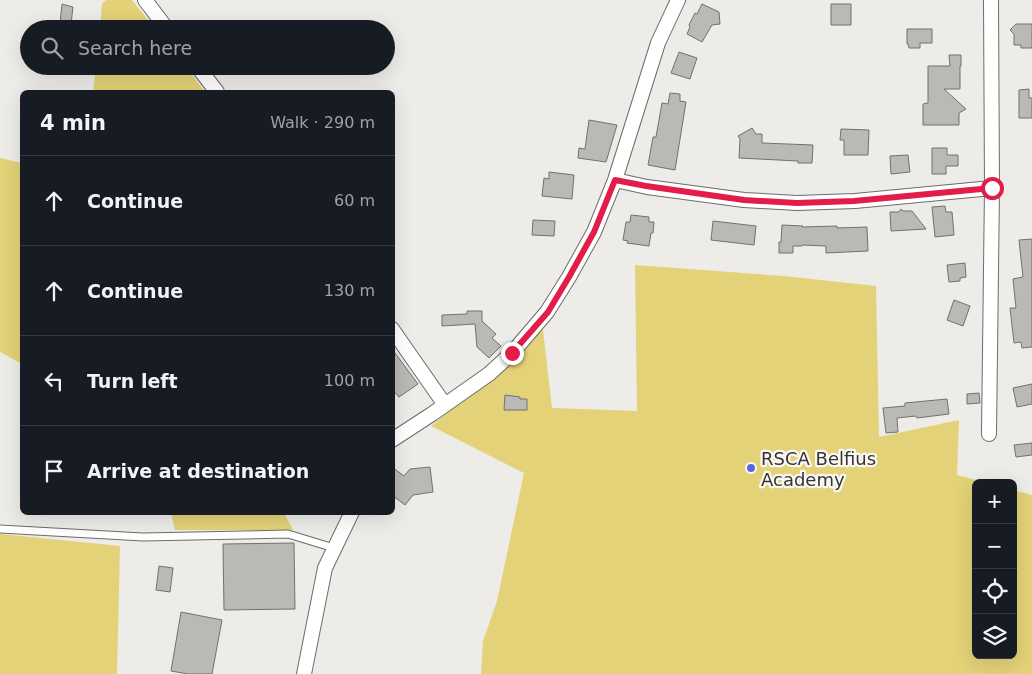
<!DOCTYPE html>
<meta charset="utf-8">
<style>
body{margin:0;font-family:"DejaVu Sans",sans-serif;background:#242831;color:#f1f3f6}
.controls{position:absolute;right:15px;bottom:15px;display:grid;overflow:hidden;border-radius:8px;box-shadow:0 5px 20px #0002}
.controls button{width:45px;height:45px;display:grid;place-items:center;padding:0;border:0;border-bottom:1px solid #363941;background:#171b24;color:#f1f3f6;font:25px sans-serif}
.stop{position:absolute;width:15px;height:15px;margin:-11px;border:4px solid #e11d48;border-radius:50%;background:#fff}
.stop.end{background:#e11d48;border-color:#fff;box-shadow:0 1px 5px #0008}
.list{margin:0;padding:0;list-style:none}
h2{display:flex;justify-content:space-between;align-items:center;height:65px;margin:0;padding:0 20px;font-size:21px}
h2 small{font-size:16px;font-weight:400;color:#9ea1a6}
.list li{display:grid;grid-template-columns:32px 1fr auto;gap:15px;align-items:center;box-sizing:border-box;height:90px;padding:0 20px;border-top:1px solid #363941}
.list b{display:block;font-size:19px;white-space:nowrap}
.list em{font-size:16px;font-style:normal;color:#9ea1a6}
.icon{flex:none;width:28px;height:28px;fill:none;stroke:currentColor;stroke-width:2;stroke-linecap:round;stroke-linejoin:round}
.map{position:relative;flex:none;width:1032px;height:674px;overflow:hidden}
.search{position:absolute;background:#171b24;box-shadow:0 5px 20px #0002;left:20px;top:20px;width:375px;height:55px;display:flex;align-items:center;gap:12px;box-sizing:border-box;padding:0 18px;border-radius:28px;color:#9ea1a6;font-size:19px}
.panel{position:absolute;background:#171b24;box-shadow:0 5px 20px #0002;left:20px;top:90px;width:375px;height:425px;border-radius:8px}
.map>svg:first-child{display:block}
.green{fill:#e3d277}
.building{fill:#bab9b5;stroke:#72716e}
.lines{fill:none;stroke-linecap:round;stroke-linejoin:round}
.lane-casing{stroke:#6d6c68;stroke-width:9}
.street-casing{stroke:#6d6c68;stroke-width:16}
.lane{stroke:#fff;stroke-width:7}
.street{stroke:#fff;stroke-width:14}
.route{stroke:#e11d48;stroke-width:6}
.poi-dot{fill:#5369df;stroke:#faf9f5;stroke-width:2}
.labels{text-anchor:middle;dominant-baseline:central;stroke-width:4.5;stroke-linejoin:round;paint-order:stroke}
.poi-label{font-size:18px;fill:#363534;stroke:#faf9f5;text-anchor:start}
</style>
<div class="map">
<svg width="1032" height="674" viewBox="0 0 1032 674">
<rect width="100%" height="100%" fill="#edece8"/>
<!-- green -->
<path class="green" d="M 106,0 L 132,0 L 155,29 L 100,29 L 102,4 Z
M 96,66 L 185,66 L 205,92 L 93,92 Z
M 0,158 L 22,163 L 22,364 L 0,352 Z
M 635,265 L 784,276 L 876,286 L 879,437 L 959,420 L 957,475 L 987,483 L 976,483 L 976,655 L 1013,655 L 1013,490 L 1032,495 L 1032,674 L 481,674 L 483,641 L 497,601 L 524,473 L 431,426 L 505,367 L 537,332 L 543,330 L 552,408 L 637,411 Z
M 171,513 L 284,513 L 293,530 L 175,530 Z
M 0,534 L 120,546 L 117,674 L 0,674 Z"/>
<!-- building -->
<path class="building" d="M 62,4 L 73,7 L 71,24 L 60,23 Z
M 702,4 L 719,12 L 720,24 L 712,25 L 702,42 L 687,34 L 690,27 L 689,25 L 695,13 L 697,14 Z
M 831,4 L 851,4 L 851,25 L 831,25 Z
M 1016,24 L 1032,24 L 1032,48 L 1021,48 L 1021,45 L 1014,45 L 1014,34 L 1010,30 Z
M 907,29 L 932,29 L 932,43 L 920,43 L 920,48 L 909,48 L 908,44 L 907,44 Z
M 679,52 L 697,58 L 690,79 L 671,73 Z
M 949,55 L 961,55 L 961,66 L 960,66 L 960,89 L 944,89 L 966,109 L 959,113 L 959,125 L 923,125 L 923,104 L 928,103 L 928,66 L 950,66 Z
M 1029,89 L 1029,98 L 1032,98 L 1032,118 L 1019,118 L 1019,90 Z
M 670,93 L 680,94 L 680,101 L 686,102 L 675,170 L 648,165 L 653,137 L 656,137 L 662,103 L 668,104 Z
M 589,120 L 617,125 L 606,162 L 578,158 L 579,148 L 585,149 Z
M 752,128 L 756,134 L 762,134 L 762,143 L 813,145 L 812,163 L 798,163 L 798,161 L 739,158 L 740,139 L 738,136 Z
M 841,129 L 869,130 L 868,155 L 844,155 L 844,140 L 840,140 Z
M 932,148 L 947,148 L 947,155 L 958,155 L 958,166 L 946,166 L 946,174 L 932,174 Z
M 908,155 L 910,172 L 891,174 L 890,156 Z
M 549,172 L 574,175 L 572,199 L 542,196 L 544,178 L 549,179 Z
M 945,206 L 946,212 L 952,212 L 954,235 L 935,237 L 932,207 Z
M 901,209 L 903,211 L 912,211 L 926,229 L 891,231 L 890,212 L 899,212 Z
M 631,215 L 649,217 L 649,222 L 654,222 L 653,233 L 651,233 L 649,246 L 627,243 L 628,241 L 623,240 L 626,222 L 630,222 Z
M 533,220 L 555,221 L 554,236 L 532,235 Z
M 713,221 L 756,226 L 754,245 L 711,240 Z
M 782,225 L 803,226 L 802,227 L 837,226 L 837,228 L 867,227 L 868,251 L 826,253 L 826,246 L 802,245 L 802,246 L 793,246 L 793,253 L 779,253 L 779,242 L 781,242 Z
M 1032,239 L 1032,347 L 1022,348 L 1021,342 L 1014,343 L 1010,308 L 1016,308 L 1013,279 L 1023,277 L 1019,240 Z
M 965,263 L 966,277 L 960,278 L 960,281 L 949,282 L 947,265 Z
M 954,300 L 970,306 L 963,326 L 947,320 Z
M 467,311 L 482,311 L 482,321 L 496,334 L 492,338 L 501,346 L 489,358 L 477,347 L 475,324 L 442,326 L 442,315 L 467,314 Z
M 392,349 L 418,384 L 399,397 L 392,389 Z
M 1032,384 L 1032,404 L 1017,407 L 1013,388 Z
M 979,393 L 980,403 L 967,404 L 967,394 Z
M 505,395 L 520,397 L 520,399 L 527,399 L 527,410 L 504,410 Z
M 947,399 L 949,414 L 917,418 L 916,416 L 897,418 L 898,432 L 886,433 L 883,408 L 905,406 L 905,403 Z
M 1032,443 L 1032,455 L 1016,457 L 1014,445 Z
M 392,467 L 404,476 L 410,469 L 430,467 L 433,492 L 413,495 L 405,505 L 392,495 Z
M 294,543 L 295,609 L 224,610 L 223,544 Z
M 159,566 L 173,568 L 170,592 L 156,590 Z
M 181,612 L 222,620 L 212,674 L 188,674 L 171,671 Z"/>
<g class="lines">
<defs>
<path id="lane" d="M 0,529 L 143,537 L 288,534 L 334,548"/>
<path id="street" d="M 145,0 L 167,29
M 197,66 L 217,92
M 615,180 L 647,187 L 744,200 L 797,203 L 855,201 L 992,188
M 392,329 L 445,405
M 989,434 L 992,188 L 991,0
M 392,440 L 432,414 L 489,374 L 512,353 L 547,312 L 569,277 L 594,232 L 615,180 L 658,43 L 678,0
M 304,674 L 325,568 L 352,512"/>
</defs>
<!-- lane casing -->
<use href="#lane" class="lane-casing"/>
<!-- street casing -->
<use href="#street" class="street-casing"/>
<!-- lane -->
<use href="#lane" class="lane"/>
<!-- street -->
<use href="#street" class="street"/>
</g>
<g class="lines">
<!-- route -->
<path class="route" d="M 512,353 L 548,312 L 569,277 L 594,232 L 615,180 L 646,186 L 744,200 L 797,203 L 854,201 L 992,188"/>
</g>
<!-- markers -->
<circle class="poi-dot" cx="751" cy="468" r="5"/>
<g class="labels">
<!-- poi labels -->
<g class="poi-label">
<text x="761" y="458">RSCA Belfius<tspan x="761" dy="21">Academy</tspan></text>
</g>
</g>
</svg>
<div class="controls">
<button>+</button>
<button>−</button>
<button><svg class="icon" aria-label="locate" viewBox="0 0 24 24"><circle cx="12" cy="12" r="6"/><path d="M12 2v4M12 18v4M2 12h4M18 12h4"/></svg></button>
<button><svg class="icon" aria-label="layers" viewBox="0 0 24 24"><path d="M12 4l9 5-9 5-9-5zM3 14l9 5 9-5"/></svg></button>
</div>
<div class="stop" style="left:992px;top:188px"></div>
<div class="stop end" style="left:512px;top:353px"></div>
<div class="search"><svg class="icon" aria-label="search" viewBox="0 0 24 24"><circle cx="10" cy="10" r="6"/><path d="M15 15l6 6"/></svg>Search here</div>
<section class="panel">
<h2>4 min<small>Walk · 290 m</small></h2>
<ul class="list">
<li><svg class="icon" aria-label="ahead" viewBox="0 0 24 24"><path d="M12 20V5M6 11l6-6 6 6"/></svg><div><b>Continue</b></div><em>60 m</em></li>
<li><svg class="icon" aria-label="ahead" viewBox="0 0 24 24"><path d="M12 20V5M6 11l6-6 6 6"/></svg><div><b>Continue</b></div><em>130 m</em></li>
<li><svg class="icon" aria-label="left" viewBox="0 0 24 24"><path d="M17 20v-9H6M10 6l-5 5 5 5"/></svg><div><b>Turn left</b></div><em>100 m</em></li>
<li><svg class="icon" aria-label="arrive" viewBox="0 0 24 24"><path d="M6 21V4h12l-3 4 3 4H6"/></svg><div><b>Arrive at destination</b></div></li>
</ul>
</section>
</div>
